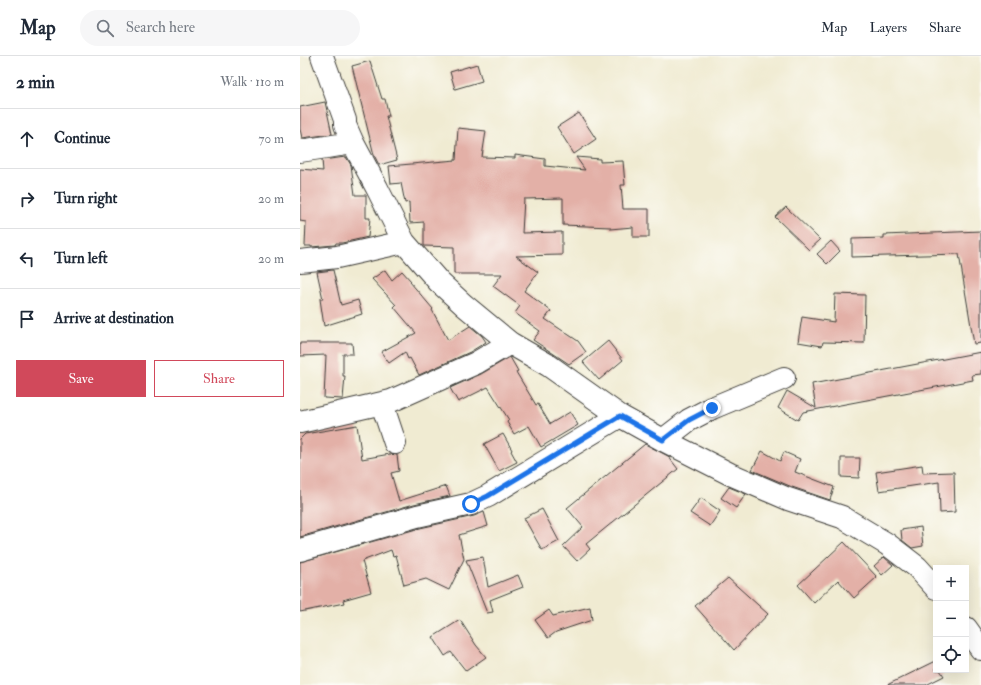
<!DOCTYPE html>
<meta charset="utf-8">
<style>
body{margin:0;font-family:"IM FELL Double Pica",serif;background:#f6f6f7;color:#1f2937}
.controls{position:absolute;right:12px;bottom:12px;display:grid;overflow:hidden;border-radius:0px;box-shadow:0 4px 16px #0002}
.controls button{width:36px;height:36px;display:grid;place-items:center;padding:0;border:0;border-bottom:1px solid #e0e1e3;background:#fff;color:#1f2937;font:20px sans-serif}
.stop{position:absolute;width:12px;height:12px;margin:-9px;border:3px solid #1a73e8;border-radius:50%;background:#fff}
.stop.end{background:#1a73e8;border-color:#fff;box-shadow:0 1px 4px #0008}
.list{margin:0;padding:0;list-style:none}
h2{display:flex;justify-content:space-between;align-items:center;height:52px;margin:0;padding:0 16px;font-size:17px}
h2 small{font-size:13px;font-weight:400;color:#747a83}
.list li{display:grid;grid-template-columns:26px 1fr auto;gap:12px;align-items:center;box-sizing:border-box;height:60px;padding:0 16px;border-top:1px solid #e0e1e3}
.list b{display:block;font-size:15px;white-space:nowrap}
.list em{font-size:13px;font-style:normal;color:#747a83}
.actions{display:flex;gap:8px;padding:12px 16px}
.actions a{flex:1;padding:9px 0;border:1px solid #d1495b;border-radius:0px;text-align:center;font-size:14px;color:#d1495b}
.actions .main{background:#d1495b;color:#fff}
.icon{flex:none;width:22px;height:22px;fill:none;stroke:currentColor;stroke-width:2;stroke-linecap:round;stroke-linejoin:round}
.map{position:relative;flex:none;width:681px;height:629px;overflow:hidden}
header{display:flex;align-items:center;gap:24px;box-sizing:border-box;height:56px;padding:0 20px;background:#fff;border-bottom:1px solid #e0e1e3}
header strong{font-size:19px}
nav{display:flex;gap:22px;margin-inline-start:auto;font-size:14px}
.search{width:280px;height:36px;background:#f6f6f7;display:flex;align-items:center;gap:10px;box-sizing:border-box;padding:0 14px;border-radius:22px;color:#747a83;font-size:15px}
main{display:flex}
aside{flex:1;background:#fff}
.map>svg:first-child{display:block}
.building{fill:#e3b0a7}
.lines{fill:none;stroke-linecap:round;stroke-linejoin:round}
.minor-casing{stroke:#3c3b37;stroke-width:24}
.minor{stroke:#fff;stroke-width:22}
.route{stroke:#1a73e8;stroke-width:5}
</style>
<header>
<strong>Map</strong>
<div class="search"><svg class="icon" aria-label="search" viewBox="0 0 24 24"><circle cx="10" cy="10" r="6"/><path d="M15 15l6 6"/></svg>Search here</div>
<nav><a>Map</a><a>Layers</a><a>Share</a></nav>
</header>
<main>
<aside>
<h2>2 min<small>Walk · 110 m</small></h2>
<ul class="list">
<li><svg class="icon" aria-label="ahead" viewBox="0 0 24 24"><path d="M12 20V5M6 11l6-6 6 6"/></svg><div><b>Continue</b></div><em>70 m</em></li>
<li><svg class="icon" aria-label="right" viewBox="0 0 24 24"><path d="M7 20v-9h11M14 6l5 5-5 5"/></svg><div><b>Turn right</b></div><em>20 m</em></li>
<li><svg class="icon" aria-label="left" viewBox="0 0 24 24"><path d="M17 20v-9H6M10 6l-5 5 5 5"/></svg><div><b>Turn left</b></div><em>20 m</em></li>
<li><svg class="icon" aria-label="arrive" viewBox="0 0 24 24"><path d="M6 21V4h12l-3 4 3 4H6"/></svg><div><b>Arrive at destination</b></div></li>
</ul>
<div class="actions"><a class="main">Save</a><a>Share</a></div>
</aside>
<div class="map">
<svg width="681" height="629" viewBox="0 0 681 629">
<rect width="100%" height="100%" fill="#fdfcf7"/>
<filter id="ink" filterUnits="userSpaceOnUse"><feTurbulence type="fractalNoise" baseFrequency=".025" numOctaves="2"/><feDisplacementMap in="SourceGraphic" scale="8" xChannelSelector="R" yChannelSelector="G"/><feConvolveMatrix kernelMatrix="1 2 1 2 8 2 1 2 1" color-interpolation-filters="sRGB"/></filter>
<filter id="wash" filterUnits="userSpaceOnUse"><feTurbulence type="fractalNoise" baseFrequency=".012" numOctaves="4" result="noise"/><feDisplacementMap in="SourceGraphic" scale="16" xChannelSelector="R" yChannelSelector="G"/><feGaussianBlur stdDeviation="0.9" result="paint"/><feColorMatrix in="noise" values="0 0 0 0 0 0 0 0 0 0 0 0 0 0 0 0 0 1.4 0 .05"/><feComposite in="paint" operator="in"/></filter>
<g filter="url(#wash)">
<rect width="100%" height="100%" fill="#f0ebd2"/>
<g id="blocks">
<!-- building -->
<path class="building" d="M 70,5 L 82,43 L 85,43 L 89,60 L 86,60 L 97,104 L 79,109 L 74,99 L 52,10 Z
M 177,8 L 182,25 L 155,33 L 150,16 Z
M 25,46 L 32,78 L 2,82 L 0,73 L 0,51 Z
M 279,57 L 296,83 L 274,98 L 257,71 Z
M 158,72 L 186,75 L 182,101 L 215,102 L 215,99 L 245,103 L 245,110 L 285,114 L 276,101 L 300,103 L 300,106 L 323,105 L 325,129 L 321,129 L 323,153 L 349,153 L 349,181 L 333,181 L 333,171 L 310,173 L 310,171 L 263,169 L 263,142 L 224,143 L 222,177 L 262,176 L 262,199 L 216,200 L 238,216 L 224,235 L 251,255 L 245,263 L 278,285 L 286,296 L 269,308 L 233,284 L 240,275 L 215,257 L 220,250 L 193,230 L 202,218 L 154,218 L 154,191 L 124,190 L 124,166 L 110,167 L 109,146 L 105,147 L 101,127 L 91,128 L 89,110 L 156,104 Z
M 46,101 L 51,109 L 55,139 L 66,139 L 66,162 L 70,162 L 68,181 L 42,187 L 36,187 L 35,189 L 11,191 L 11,190 L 5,190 L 6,166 L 0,165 L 0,113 L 23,115 L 22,104 Z
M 486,151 L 520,184 L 509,194 L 475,161 Z
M 681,175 L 681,287 L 674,288 L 659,198 L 552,201 L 552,183 L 584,182 L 584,179 Z
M 531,185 L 540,195 L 527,208 L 517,198 Z
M 33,214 L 41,249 L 58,244 L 62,258 L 24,270 L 20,243 L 23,243 L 17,216 Z
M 85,214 L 92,224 L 102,215 L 111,225 L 110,226 L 133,253 L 132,254 L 148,284 L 170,270 L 182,280 L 186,286 L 170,296 L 119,319 L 110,302 L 108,303 L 105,296 L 89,307 L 81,296 L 116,277 L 94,251 L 96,249 L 72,223 Z
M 535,238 L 565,239 L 564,287 L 523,286 L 522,290 L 498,286 L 502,261 L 534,266 Z
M 308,285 L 323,304 L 299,324 L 283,306 Z
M 0,287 L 52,287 L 53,298 L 43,298 L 43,320 L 45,320 L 43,343 L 24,342 L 26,299 L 0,300 Z
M 681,296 L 681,318 L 672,319 L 673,324 L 503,356 L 498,364 L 478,352 L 487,335 L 516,352 L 512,328 Z
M 210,301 L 218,315 L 216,316 L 236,349 L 238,348 L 250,368 L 270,356 L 278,369 L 241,391 L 229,370 L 214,378 L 207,366 L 209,364 L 188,331 L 158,346 L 150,332 L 181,318 Z
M 57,369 L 62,403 L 90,398 L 97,399 L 99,415 L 91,417 L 99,445 L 146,430 L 150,440 L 114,448 L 0,481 L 0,383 L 5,378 Z
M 203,378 L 212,394 L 211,395 L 217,406 L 199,415 L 184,388 Z
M 345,388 L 368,400 L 378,413 L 286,488 L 290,493 L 277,505 L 263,490 L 283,471 L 267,452 Z
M 462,395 L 480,405 L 484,396 L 500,403 L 495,416 L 534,431 L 530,444 L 492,431 L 452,414 Z
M 541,402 L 560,402 L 559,422 L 541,421 Z
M 622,409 L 623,417 L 654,416 L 655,456 L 640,457 L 639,426 L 579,435 L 576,416 Z
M 429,431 L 446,438 L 436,452 L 421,442 Z
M 401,442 L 420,455 L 410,470 L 390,457 Z
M 242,453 L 259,485 L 242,494 L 224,462 Z
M 184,456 L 188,470 L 159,479 L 164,503 L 149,534 L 126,523 L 104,529 L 96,499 L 93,500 L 91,494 L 62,505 L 71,536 L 43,544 L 44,547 L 0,556 L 0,506 L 120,472 L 174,460 Z
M 621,471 L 623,490 L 612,492 L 602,484 L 601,474 Z
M 544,486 L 577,521 L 554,542 L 538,524 L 514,547 L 498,529 Z
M 183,501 L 188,531 L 218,519 L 223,531 L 190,544 L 193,556 L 187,557 L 166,504 Z
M 584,501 L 593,509 L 582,519 L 574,510 Z
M 428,522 L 468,558 L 434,594 L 395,550 Z
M 290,551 L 292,564 L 256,576 L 248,582 L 235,564 L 249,554 L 253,560 Z
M 160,564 L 176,589 L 186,601 L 166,615 L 151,596 L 145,600 L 133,581 Z
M 636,605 L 636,614 L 640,614 L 644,620 L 626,629 L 587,629 Z"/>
</g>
</g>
<g filter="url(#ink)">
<use href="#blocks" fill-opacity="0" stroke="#3c3b37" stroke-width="1"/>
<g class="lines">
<defs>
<path id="minor" d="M 22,0 L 45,64 L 45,69 L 53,87 L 77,132 L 104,186 L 139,226 L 164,249 L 210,287 L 248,309 L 320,360 L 363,384 L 430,418 L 488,443 L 542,461 L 587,488 L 617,511 L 636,532
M 0,95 L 53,87
M 0,205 L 37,201 L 104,186
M 82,348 L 95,387
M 0,366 L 91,345 L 176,307 L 210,287
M 363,384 L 389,364 L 412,352 L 484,322
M 0,494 L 117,460 L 171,448 L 188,440 L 320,360
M 666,572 L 681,593"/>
</defs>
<!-- minor casing -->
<use href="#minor" class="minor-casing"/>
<!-- minor -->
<use href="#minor" class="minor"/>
</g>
</g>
<g class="lines" filter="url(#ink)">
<!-- route -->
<path class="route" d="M 171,448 L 188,440 L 320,360 L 363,384 L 389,364 L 412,352"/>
</g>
</svg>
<div class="controls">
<button>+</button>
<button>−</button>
<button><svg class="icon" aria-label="locate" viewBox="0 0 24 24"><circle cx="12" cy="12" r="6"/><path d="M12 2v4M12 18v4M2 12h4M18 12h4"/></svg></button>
</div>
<div class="stop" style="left:171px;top:448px"></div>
<div class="stop end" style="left:412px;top:352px"></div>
</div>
</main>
